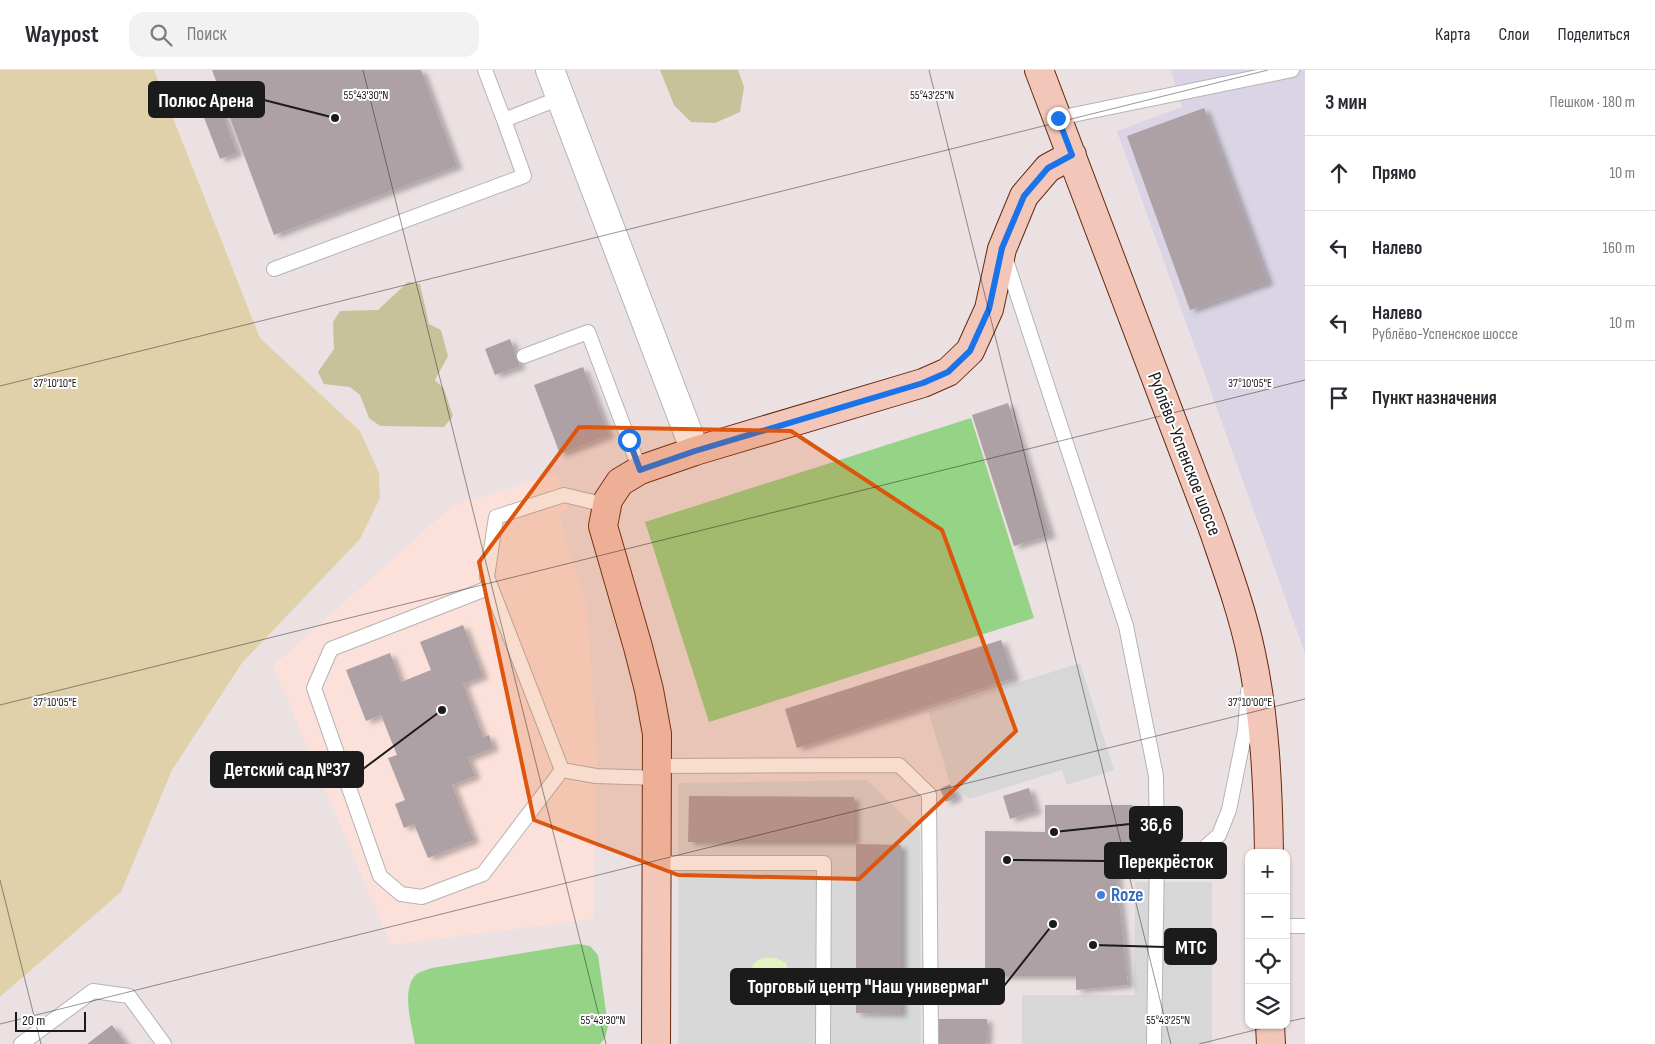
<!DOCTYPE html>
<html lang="ru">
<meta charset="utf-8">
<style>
body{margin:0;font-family:"Sofia Sans Condensed",sans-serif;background:#f2f2f3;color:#2b2b33}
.controls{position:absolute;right:15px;bottom:15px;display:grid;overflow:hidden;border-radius:10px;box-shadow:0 1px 4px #0004}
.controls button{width:45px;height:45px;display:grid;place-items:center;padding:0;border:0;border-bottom:1px solid #e1e1e2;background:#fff;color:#2b2b33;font:25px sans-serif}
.scale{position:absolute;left:15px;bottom:12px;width:71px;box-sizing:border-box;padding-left:5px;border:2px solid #1b1b1b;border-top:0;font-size:14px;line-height:18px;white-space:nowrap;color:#1b1b1b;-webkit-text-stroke:4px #fff;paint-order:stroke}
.stop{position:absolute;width:15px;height:15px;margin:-11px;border:4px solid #1a73e8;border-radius:50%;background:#fff}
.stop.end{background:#1a73e8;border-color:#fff;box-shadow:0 1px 5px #0008}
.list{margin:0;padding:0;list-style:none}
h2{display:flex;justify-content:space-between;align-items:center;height:65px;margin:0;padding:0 20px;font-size:21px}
h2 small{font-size:16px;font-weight:400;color:#7c7c81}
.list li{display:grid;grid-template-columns:32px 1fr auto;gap:15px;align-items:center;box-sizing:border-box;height:75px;padding:0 20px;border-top:1px solid #e1e1e2}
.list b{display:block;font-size:19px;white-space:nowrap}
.list p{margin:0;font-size:16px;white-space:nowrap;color:#7c7c81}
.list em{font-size:16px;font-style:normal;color:#7c7c81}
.icon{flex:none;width:28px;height:28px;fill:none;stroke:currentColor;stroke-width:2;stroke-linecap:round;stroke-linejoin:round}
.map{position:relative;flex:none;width:1305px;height:974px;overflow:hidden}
header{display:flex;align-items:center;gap:30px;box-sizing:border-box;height:70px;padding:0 25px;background:#fff;border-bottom:1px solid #e1e1e2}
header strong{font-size:24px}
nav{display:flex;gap:28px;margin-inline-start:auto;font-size:18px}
.search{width:350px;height:45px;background:#f2f2f3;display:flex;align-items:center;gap:12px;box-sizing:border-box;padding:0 18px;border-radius:15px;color:#7c7c81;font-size:19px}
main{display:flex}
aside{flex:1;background:#fff}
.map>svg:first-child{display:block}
.residential{fill:#d9d8d8}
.industrial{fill:#dad4e4}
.education{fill:#fbe1da}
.grass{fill:#e1d1ab}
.forest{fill:#c7c29a}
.park{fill:#e5f2c1}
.pitch{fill:#95d386}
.parking{fill:#d7d7d7}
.building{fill:#ada1a5;filter:url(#shadow)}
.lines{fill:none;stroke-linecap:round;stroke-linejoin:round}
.lane-casing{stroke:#b4b4b4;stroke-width:16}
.street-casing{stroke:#b4b4b4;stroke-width:30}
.secondary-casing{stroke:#64290f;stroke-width:30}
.lane{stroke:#fff;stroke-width:14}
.street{stroke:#fff;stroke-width:28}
.secondary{stroke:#f2c7b9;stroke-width:28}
.route{stroke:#1a73e8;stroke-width:6}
.marked{fill:#de560d;fill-opacity:0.2;stroke:#de560d;stroke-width:4;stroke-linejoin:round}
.ticks{fill:none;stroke:#1b1b1b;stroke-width:1;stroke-opacity:0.45}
.shop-dot{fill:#3f7fe0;stroke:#fff;stroke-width:2}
.labels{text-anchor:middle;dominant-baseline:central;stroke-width:4;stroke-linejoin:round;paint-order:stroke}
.street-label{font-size:19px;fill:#1b1b1b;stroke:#fff}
.shop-label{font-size:19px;font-weight:bold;fill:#366cbe;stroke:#fff;text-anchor:start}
.ticks-label{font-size:12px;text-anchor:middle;fill:#1b1b1b;stroke:#fff;stroke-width:4;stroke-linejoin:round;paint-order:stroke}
.leader{fill:none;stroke:#1b1b1b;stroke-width:2}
.callout-dot{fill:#1b1b1b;stroke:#fff;stroke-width:2}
.callout{fill:#1b1b1b;stroke:#1b1b1b;stroke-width:2}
.callout-label{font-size:20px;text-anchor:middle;font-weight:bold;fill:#fff}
</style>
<header>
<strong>Waypost</strong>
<div class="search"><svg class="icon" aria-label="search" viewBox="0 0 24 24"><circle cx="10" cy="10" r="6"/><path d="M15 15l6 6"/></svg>Поиск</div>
<nav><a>Карта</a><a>Слои</a><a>Поделиться</a></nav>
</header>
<main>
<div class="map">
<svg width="1305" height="974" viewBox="0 0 1305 974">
<defs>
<filter id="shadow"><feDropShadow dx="5.5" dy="3" stdDeviation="2.5" flood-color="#0004"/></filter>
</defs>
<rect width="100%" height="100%" fill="#ebe1e2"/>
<!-- residential -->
<path class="residential" d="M 867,710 L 920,762 L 921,974 L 678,974 L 678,713 Z"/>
<!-- industrial -->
<path class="industrial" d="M 1171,0 L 1305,0 L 1305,583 L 1117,61 L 1182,37 Z"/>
<!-- education -->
<path class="education" d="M 557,403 L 568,440 L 559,444 L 587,539 L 597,683 L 593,849 L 391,875 L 273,596 L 452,436 Z"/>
<!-- grass -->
<path class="grass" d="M 0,0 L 154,0 L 260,268 L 360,361 L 379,403 L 380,428 L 360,469 L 242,593 L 172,700 L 121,822 L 0,927 Z"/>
<!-- forest -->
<path class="forest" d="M 660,0 L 738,0 L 744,17 L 740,42 L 715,53 L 691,52 L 674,35 Z
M 408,212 L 420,214 L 429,254 L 441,260 L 448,286 L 435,310 L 444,319 L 453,346 L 444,357 L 380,356 L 369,348 L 360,325 L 350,317 L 324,314 L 318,302 L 334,279 L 333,252 L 340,241 L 378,240 Z"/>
<!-- park -->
<path class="park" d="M 764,888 L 776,888 L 786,893 L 789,903 L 786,910 C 774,912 764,914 753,908 C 750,896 753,891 764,888 Z"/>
<!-- pitch -->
<path class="pitch" d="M 971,348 L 1034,548 L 709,652 L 645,452 Z
M 578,874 L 590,876 L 598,885 L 608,956 L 605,968 L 600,974 L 415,974 C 412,956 400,917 417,904 C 421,901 427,900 432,898 Z"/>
<!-- parking -->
<path class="parking" d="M 1080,593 L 1114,700 L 1067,715 L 1062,700 L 970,729 L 950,713 L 928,641 Z
M 1135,812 L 1212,812 L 1212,974 L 1022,974 L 1022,925 L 1134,925 Z"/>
<!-- building -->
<path class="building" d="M 212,0 L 421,0 L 457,96 L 274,165 Z
M 218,30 L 237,83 L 220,89 L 200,37 Z
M 1204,38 L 1268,212 L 1190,240 L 1127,66 Z
M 510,269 L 520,296 L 495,305 L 485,279 Z
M 583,297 L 609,365 L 560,384 L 534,315 Z
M 1008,333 L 1050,465 L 1014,476 L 972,345 Z
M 463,555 L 483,606 L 463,614 L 483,667 L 489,665 L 493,678 L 468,688 L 475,706 L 452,715 L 474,770 L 428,788 L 414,754 L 404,758 L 395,734 L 405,730 L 388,688 L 397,685 L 381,645 L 366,651 L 346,600 L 390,583 L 401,612 L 431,600 L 420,572 Z
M 1001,570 L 1014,608 L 797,678 L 785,639 Z
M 950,714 L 957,727 L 946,732 L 940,719 Z
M 1029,718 L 1036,741 L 1010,749 L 1003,726 Z
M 689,726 L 854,727 L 854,772 L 688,772 Z
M 1045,735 L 1132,735 L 1131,802 L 1116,802 L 1128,915 L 1076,920 L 1076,906 L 985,906 L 985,761 L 1045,762 Z
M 856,774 L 901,775 L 901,944 L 856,943 Z
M 938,949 L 987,949 L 987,968 L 985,974 L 939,974 Z
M 112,955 L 126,974 L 87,974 Z"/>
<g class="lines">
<defs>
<path id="lane" d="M 485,0 L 504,50 L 560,28
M 1058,48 L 1292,0
M 1005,187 L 1126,556 L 1156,706 L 1157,787 L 1154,974
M 274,199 L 524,106 L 504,50
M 524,286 L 588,262 L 640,400
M 606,435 L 564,425 L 496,447 L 487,507 L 562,700 L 596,706 L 658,708
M 491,517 L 331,579 L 314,618 L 380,806 L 401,824 L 422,827 L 483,804 L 562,700
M 658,696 L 899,695 L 929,724 L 931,974
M 1157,787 L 1202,780 L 1219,765 L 1229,740 L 1245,661 L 1248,621
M 657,793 L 824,793 L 823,974
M 1286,856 L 1305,856
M 21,974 L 93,921 L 129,926 L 164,974"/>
<path id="street" d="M 550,0 L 695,381"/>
<path id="secondary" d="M 1039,0 L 1212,456 C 1226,497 1242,540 1251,583 C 1265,648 1268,716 1269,783
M 1270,955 L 1271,974
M 656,974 L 657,664 L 649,620 L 638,577 L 603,456 L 608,430 L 620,412 L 640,400 L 695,381 L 923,313 L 948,302 L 970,281 L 989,239 L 1002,179 L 1024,126 L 1048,98 L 1072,85"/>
</defs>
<!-- lane casing -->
<use href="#lane" class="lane-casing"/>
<!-- street casing -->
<use href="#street" class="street-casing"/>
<!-- secondary casing -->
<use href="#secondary" class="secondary-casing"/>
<!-- lane -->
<use href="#lane" class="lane"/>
<!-- street -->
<use href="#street" class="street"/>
<!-- secondary -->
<use href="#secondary" class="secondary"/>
</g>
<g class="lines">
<!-- route -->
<path class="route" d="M 629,370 L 640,400 L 695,381 L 923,313 L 948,302 L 970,281 L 989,239 L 1002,178 L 1024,126 L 1048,98 L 1072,85 L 1058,48"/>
</g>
<!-- marked area -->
<path class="marked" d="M 579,357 L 791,361 L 942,460 L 1016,661 L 859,809 L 678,805 L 534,750 L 479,492 Z"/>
<!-- ticks -->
<path class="ticks" d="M 363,0 L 606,974M 929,0 L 1171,974M 0,316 L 1268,0M 0,635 L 1305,310M 0,810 L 41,974M 1286,952 L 1305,948M 0,954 L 1305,629M 1199,974 L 1275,955"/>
<!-- markers -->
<circle class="shop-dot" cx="1101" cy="825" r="5"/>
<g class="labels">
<!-- street labels -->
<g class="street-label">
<text transform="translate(1184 384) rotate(69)">Рублёво-Успенское шоссе</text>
</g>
<!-- shop labels -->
<g class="shop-label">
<text x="1111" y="825">Roze</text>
</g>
</g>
<g class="ticks-label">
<text x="366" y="29">55°43'30"N</text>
<text x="932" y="29">55°43'25"N</text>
<text x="1250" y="317">37°10'05"E</text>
<text x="55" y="317">37°10'10"E</text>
<text x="1250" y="636">37°10'00"E</text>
<text x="55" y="636">37°10'05"E</text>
<text x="603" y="954">55°43'30"N</text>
<text x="1168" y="954">55°43'25"N</text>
</g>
<!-- callouts -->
<path class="leader" d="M335 48L264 30M442 640L363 699M1054 762L1130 754M1007 790L1105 791M1093 875L1165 877M1053 854L1004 916"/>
<g class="callout-dot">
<circle cx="335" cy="48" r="5"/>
<circle cx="442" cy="640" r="5"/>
<circle cx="1054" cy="762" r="5"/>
<circle cx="1007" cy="790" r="5"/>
<circle cx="1093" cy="875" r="5"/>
<circle cx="1053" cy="854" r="5"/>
</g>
<g class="callout">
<rect x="149" y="12" width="115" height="35" rx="5"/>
<rect x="211" y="682" width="152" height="35" rx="5"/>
<rect x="1130" y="737" width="52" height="35" rx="5"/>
<rect x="1105" y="773" width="121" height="35" rx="5"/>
<rect x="1165" y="859" width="51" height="35" rx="5"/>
<rect x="731" y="899" width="273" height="35" rx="5"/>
</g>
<g class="callout-label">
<text x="206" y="37">Полюс Арена</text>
<text x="287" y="706">Детский сад №37</text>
<text x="1156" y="761">36,6</text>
<text x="1166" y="798">Перекрёсток</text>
<text x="1191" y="884">МТС</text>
<text x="868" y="923">Торговый центр "Наш универмаг"</text>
</g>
</svg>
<div class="controls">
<button>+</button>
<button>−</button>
<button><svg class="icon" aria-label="locate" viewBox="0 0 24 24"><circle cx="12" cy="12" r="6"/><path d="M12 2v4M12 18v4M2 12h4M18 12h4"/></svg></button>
<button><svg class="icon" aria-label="layers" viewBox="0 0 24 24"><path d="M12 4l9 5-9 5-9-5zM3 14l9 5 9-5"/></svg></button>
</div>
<div class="scale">20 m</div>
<div class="stop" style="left:629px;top:370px"></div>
<div class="stop end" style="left:1058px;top:48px"></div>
</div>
<aside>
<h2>3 мин<small>Пешком · 180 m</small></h2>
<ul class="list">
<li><svg class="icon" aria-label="ahead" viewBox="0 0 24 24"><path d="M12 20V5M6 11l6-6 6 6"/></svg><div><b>Прямо</b></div><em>10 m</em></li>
<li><svg class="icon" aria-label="left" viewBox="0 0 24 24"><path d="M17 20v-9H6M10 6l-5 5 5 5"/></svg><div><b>Налево</b></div><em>160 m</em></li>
<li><svg class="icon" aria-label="left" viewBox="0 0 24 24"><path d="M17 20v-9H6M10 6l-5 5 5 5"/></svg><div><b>Налево</b><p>Рублёво-Успенское шоссе</p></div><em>10 m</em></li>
<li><svg class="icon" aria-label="arrive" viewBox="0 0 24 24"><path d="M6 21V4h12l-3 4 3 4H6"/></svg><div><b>Пункт назначения</b></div></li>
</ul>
</aside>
</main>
